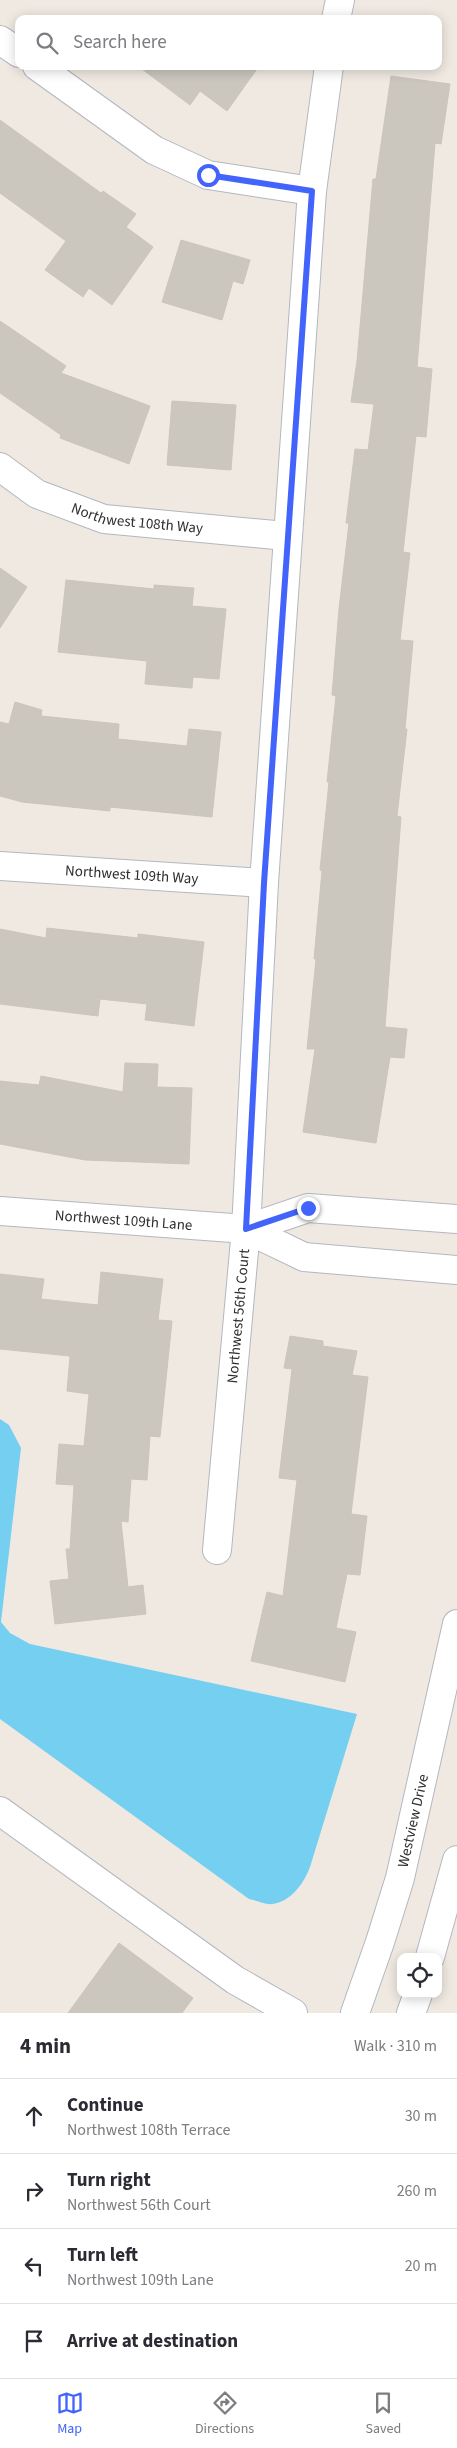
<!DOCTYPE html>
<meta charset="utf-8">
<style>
body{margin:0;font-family:"Source Sans 3",sans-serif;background:#f7f7f7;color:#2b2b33}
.controls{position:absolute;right:15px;bottom:15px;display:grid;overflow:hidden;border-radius:10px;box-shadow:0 2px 12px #0003}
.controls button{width:45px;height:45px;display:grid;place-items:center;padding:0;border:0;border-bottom:1px solid #e1e1e2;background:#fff;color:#2b2b33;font:25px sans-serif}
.stop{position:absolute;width:15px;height:15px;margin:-11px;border:4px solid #4264fb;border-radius:50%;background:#fff}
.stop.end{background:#4264fb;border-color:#fff;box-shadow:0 1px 5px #0008}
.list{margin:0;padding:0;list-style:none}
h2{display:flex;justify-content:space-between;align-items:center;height:65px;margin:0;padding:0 20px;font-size:21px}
h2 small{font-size:16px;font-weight:400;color:#7c7c81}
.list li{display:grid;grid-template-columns:32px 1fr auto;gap:15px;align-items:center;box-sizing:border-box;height:75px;padding:0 20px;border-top:1px solid #e1e1e2}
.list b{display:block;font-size:19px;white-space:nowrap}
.list p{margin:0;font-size:16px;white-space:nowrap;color:#7c7c81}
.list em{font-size:16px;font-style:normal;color:#7c7c81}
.icon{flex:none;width:28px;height:28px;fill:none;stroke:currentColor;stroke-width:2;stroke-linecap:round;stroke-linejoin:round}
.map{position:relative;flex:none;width:457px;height:2013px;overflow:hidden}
.search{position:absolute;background:#fff;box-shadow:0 2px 12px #0003;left:15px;right:15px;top:15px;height:55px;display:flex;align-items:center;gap:12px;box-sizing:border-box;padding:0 18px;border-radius:10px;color:#7c7c81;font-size:19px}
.sheet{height:365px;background:#fff}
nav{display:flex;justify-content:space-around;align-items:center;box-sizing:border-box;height:70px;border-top:1px solid #e1e1e2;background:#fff;font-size:14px;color:#7c7c81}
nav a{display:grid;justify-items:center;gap:2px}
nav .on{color:#4264fb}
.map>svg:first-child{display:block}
.water{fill:#75cff0}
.building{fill:#cbc7bf;stroke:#cbc5ba}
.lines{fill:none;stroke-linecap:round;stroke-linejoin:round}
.minor-casing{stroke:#b4b7c1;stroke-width:30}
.minor{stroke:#fff;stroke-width:28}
.route{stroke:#4264fb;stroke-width:6}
.labels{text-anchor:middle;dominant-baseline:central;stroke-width:4;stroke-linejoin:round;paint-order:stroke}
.street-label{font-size:15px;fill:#2e2e2e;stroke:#fff}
</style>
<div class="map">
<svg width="457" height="2013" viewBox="0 0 457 2013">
<rect width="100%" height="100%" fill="#efe9e1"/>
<!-- water -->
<path class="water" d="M 0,1419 L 9,1425 L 21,1448 L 1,1622 L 10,1633 L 30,1644 L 357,1714 L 310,1867 C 304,1883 291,1902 272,1904 C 265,1905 256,1900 249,1899 L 0,1719 Z"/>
<!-- building -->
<path class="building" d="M 138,66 L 259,66 L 227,111 L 200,91 L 190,105 Z
M 391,76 L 450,84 L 441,144 L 435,143 L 417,367 L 432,369 L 426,437 L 416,436 L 403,552 L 410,553 L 400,640 L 413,641 L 405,729 L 407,729 L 397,816 L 401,817 L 385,1027 L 407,1029 L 404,1058 L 390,1057 L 376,1143 L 303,1132 L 315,1049 L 307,1049 L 316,959 L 314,959 L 322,871 L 320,870 L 329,782 L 327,782 L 336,696 L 332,695 L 339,609 L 349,523 L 346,523 L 355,449 L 368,450 L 374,404 L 351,402 L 357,361 L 373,179 L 376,179 Z
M 0,120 L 101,193 L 103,191 L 136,214 L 126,227 L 153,247 L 112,305 L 89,288 L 83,297 L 45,270 L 66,241 L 0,193 Z
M 181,240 L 250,260 L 243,284 L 233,281 L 222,320 L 162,302 Z
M 0,321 L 66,366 L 61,373 L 150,406 L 129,464 L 60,438 L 61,435 L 0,393 Z
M 172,401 L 236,405 L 231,470 L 167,465 Z
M 0,568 L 27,587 L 0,628 Z
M 66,580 L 154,589 L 154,585 L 194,588 L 192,606 L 226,609 L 219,679 L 193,677 L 192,688 L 145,684 L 147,661 L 58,652 Z
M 15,702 L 42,710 L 41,716 L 119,724 L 118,739 L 187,746 L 189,729 L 221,732 L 212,817 L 110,807 L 110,811 L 22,802 L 0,796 L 0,722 L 9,724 Z
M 47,928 L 138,938 L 138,934 L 204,942 L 194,1026 L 145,1020 L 147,1004 L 100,999 L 98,1016 L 0,1004 L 0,929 L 46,938 Z
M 125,1063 L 158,1064 L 157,1087 L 192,1088 L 189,1164 L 85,1160 L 0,1144 L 0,1081 L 39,1085 L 41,1076 L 123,1092 Z
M 101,1272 L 163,1279 L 158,1320 L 172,1321 L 160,1437 L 150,1436 L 147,1480 L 131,1479 L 128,1522 L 121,1521 L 128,1587 L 143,1585 L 146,1614 L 55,1624 L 50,1581 L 69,1579 L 66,1549 L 70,1549 L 74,1485 L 56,1484 L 59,1444 L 84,1446 L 89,1394 L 67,1391 L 70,1356 L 0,1349 L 0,1274 L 44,1279 L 41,1299 L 98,1305 Z
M 290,1336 L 323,1341 L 323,1346 L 357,1351 L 352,1375 L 368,1377 L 351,1514 L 367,1516 L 360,1575 L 347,1574 L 336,1628 L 356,1632 L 345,1682 L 251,1661 L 267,1592 L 283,1596 L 297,1480 L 279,1478 L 292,1369 L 284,1368 Z
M 119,1943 L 193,1998 L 182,2013 L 68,2013 Z"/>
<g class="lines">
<defs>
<g id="minor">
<path d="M 336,19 L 340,0"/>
<path d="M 0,40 L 19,53"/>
<path d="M 37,66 L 154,150 L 208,175 L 312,191"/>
<path id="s1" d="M 0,467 L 37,494 L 104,519 L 286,536"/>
<path id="s2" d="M 0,866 L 264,883"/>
<path id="s3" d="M 0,1211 L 246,1229 L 304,1257 L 457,1270"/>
<path d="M 246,1229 L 308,1208 L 457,1219"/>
<path id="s4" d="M 217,1550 L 246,1229 L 264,883 L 312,191 L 329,66"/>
<path d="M 0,1811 L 235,1980 L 293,2013"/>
<path d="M 430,1957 L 457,1860"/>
<path id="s5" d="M 355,2013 L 380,1942 L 400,1878 L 457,1624"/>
<path d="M 411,2013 L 418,1994"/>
</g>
</defs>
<!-- minor casing -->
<use href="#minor" class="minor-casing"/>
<!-- minor -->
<use href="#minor" class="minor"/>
</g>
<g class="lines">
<!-- route -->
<path class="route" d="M 208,175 L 312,191 L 264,883 L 246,1229 L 308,1208"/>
</g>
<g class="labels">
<!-- street labels -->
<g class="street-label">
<text stroke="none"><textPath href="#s1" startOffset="150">Northwest 108th Way</textPath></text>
<text stroke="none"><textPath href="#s2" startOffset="132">Northwest 109th Way</textPath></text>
<text stroke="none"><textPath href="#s3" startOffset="124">Northwest 109th Lane</textPath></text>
<text stroke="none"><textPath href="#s4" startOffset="235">Northwest 56th Court</textPath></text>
<text stroke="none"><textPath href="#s5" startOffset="201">Westview Drive</textPath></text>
</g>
</g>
</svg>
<div class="controls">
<button><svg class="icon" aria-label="locate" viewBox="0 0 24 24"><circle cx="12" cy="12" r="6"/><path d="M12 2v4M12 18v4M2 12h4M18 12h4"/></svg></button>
</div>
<div class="stop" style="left:208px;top:175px"></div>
<div class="stop end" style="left:308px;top:1208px"></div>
<div class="search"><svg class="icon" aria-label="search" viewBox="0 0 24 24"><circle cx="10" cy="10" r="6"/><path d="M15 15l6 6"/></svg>Search here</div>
</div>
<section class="sheet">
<h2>4 min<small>Walk · 310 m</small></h2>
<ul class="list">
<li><svg class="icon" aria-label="ahead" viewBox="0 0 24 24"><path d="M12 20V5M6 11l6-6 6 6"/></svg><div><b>Continue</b><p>Northwest 108th Terrace</p></div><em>30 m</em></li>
<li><svg class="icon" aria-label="right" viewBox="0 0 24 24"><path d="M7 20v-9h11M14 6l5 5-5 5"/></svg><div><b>Turn right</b><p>Northwest 56th Court</p></div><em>260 m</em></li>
<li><svg class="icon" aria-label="left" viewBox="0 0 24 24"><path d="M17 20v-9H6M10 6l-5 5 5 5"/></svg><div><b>Turn left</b><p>Northwest 109th Lane</p></div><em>20 m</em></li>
<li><svg class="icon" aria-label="arrive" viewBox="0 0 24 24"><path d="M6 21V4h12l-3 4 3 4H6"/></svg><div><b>Arrive at destination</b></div></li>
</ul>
</section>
<nav>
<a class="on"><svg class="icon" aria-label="map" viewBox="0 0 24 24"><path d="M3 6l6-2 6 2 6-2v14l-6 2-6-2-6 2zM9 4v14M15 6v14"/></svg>Map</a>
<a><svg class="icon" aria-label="directions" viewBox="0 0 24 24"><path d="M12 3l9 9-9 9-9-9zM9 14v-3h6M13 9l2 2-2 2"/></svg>Directions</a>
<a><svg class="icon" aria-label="saved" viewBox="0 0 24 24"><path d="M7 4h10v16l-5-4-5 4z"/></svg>Saved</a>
</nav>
